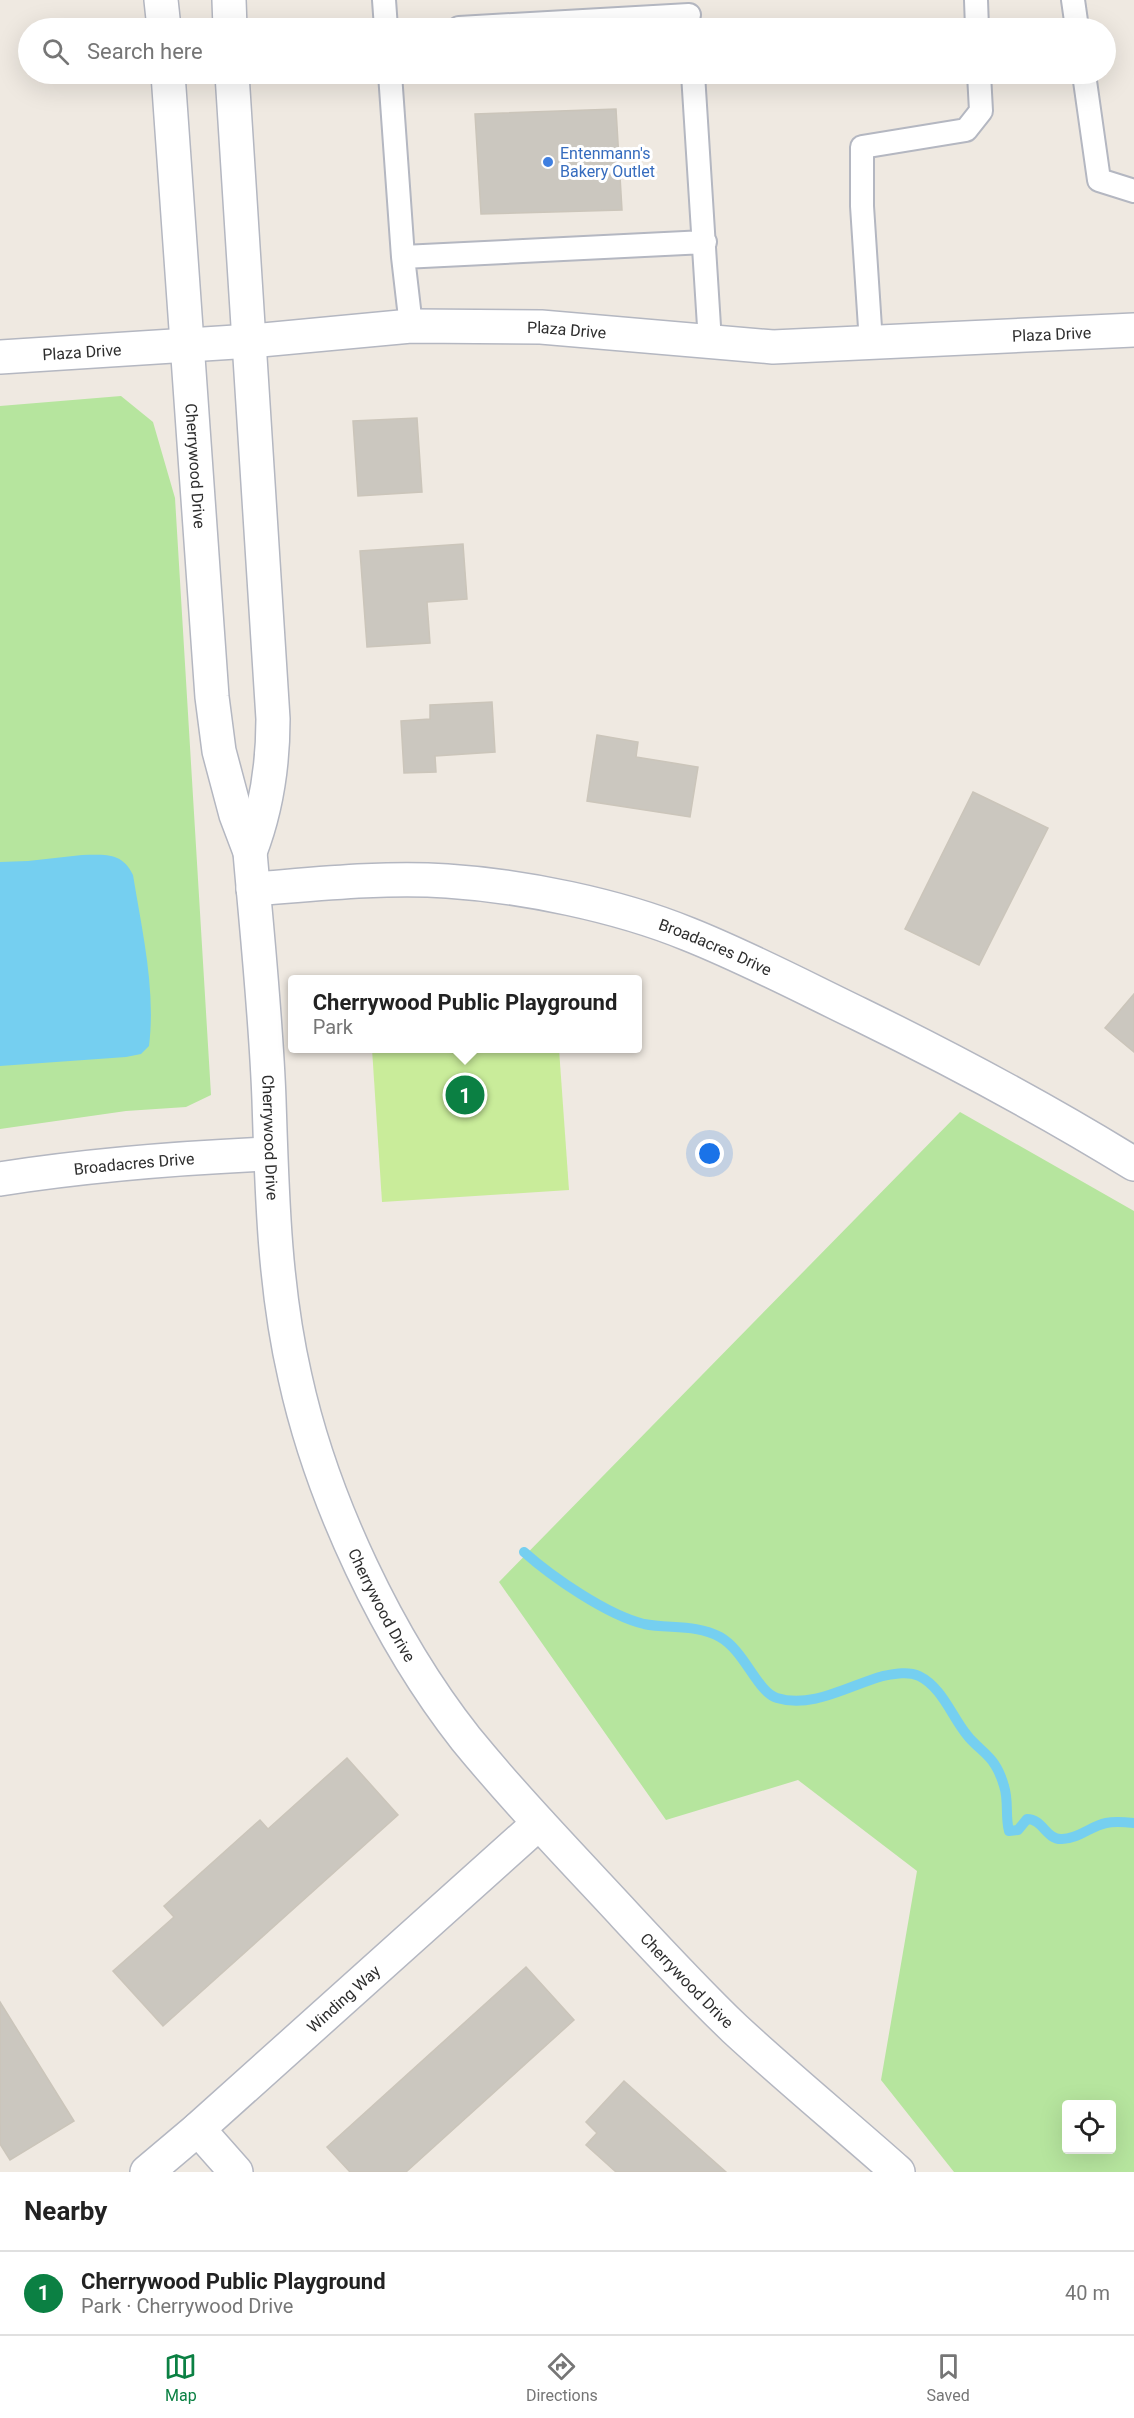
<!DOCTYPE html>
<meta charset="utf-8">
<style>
body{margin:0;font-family:Roboto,sans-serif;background:#f2f2f2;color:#222}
.controls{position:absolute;right:18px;bottom:18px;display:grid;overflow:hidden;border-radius:6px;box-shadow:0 6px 24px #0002}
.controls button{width:54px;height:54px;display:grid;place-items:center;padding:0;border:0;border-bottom:2px solid #e0e0e0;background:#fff;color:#222;font:30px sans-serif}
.you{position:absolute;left:710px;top:1154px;width:21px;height:21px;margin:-15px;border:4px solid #fff;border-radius:50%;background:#1a73e8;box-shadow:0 0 0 9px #1a73e833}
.badge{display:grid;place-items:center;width:39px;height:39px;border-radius:50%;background:#0b8043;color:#fff;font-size:20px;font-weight:700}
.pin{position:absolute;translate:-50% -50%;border:3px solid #fff;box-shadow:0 2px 6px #0006}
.popup{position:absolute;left:288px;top:975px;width:354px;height:78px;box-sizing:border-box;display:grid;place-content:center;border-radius:6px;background:#fff;filter:drop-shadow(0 2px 4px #0005);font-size:20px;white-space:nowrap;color:#767676}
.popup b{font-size:22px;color:#222}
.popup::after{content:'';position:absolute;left:50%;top:100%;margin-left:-12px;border:12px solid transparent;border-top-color:#fff}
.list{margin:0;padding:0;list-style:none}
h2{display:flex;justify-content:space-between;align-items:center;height:78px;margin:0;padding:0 24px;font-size:26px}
h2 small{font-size:20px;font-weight:400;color:#767676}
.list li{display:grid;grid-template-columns:39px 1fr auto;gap:18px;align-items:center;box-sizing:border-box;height:84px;padding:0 24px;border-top:2px solid #e0e0e0}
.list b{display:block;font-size:22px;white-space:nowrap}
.list p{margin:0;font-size:20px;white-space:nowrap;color:#767676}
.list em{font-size:20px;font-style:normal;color:#767676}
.icon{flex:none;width:33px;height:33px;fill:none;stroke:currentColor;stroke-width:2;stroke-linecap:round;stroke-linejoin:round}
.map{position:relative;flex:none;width:1134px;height:2172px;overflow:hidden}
.search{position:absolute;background:#fff;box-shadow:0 6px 24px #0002;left:18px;right:18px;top:18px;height:66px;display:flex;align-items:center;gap:15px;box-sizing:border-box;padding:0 21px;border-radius:33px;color:#767676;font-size:22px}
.sheet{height:162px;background:#fff}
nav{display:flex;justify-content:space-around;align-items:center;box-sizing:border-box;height:84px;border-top:2px solid #e0e0e0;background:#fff;font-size:16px;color:#767676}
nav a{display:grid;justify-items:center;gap:3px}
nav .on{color:#0b8043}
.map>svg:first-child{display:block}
.green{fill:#b6e59e;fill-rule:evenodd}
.pitch{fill:#c9ec9a}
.water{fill:#75cff0}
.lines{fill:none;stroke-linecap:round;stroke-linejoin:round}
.stream{stroke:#75cff0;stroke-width:10}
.building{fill:#cbc7bf;stroke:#cbc5ba;stroke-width:1.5}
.lane-casing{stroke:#b4b7c1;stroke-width:26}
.street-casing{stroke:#b4b7c1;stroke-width:36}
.lane{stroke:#fff;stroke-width:22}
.street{stroke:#fff;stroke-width:33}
.shop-dot{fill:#3f7fe0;stroke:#fff;stroke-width:2}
.labels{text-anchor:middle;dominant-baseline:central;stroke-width:6;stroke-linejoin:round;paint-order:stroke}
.shop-label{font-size:16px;fill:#366cbe;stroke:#fff;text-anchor:start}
.street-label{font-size:16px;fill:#2e2e2e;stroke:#fff}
</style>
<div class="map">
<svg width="1134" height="2172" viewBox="0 0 1134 2172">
<rect width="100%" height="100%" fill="#efe9e1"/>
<!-- green -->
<path class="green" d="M 121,396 L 153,422 L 175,498 L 211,1095 L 186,1107 L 126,1111 L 0,1129 L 0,406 Z
M 960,1112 L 1134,1211 L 1134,2172 L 954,2172 L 881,2080 L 917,1871 L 798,1780 L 666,1820 L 499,1582 ZM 1112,2104 L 1112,2150 L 1066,2150 L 1066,2104 Z"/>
<!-- pitch -->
<path class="pitch" d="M 372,1049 L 559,1049 L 569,1190 L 382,1202 Z"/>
<!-- water -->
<path class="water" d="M 82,855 C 105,855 122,852 133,875 C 142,931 156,989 149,1046 L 141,1054 L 126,1057 L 0,1066 L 0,862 L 28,861 Z"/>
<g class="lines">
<!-- stream -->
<path class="stream" d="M 524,1552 C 552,1577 607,1615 644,1624 C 669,1629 696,1624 720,1637 C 745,1651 757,1692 777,1698 C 812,1709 850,1685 883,1676 C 894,1674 908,1671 919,1676 C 942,1687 952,1717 967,1735 C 975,1746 989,1754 995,1765 C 999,1771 1002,1779 1004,1786 C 1009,1801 1005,1816 1009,1831 L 1018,1830 L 1027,1819 C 1043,1819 1046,1840 1062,1839 C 1078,1839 1091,1826 1106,1823 C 1115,1821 1125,1822 1134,1823"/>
</g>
<!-- building -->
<path class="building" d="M 616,109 L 622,210 L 481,214 L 475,114 Z
M 417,418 L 422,492 L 358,496 L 353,421 Z
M 463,544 L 467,599 L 427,602 L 430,643 L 367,647 L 360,551 Z
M 492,702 L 495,752 L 435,756 L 436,772 L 404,773 L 401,721 L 430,719 L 430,705 Z
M 597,735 L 638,742 L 636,757 L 698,767 L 690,817 L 587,801 Z
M 973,792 L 1048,828 L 979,965 L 905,929 Z
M 1134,994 L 1134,1052 L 1105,1028 Z
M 347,1758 L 398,1815 L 163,2026 L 113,1971 L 174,1917 L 164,1906 L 260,1820 L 268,1829 Z
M 526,1967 L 574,2020 L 406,2172 L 350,2172 L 327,2147 Z
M 0,2002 L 74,2121 L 10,2160 L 0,2144 Z
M 624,2081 L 682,2133 L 726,2172 L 616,2172 L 586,2145 L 597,2133 L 586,2122 Z"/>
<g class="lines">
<defs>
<path id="lane" d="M 384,0 L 386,28
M 976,0 L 977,28
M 1073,0 L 1077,28
M 459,28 L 689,15
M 390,74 L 403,257 L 411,326
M 693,74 L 710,342
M 1084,74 L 1099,180 L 1134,191
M 403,257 L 705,242
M 871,343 L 862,206 L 862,147 L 966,130 L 981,111 L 979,74"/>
<g id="street">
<path d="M 161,0 L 164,28"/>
<path d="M 229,0 L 230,28"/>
<path id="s1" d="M 168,74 L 212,697 L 219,751 L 236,815 L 250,852 C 257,934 266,1017 269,1100 C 272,1192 274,1286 295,1377 C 322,1500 388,1640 466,1739 C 507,1789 551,1836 595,1883 C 641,1932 686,1982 735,2029 C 788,2078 844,2124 898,2172"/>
<path d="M 232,74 L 273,719 C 273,766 267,808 250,852"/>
<path id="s2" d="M 0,357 L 251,341 L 411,326 L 541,327 L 773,347 L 1134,330"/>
<path id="s3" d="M 253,889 C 318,884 383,877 447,881 C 523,886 617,905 688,934 C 746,957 803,987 859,1014 C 953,1060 1045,1109 1134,1164"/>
<path id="s4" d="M 0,1179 C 90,1165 179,1158 269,1154"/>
<path d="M 198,2129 L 236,2172"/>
<path id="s5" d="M 147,2172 L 198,2129 L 539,1823"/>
</g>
</defs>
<!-- lane casing -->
<use href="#lane" class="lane-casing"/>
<!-- street casing -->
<use href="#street" class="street-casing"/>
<!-- lane -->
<use href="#lane" class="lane"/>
<!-- street -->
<use href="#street" class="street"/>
</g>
<!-- markers -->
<circle class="shop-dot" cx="548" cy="162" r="6"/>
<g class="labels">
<!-- shop labels -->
<g class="shop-label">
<text x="560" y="153">Entenmann's<tspan x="560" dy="18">Bakery Outlet</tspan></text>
</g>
<!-- street labels -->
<g class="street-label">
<text stroke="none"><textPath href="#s2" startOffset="568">Plaza Drive</textPath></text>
<text stroke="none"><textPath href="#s2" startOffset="1054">Plaza Drive</textPath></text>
<text stroke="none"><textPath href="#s2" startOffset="82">Plaza Drive</textPath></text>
<text stroke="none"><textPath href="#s1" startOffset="393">Cherrywood Drive</textPath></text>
<text stroke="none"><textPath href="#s3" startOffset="472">Broadacres Drive</textPath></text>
<text stroke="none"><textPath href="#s1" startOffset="1071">Cherrywood Drive</textPath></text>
<text stroke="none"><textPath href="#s4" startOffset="135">Broadacres Drive</textPath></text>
<text stroke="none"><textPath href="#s1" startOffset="1557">Cherrywood Drive</textPath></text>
<text stroke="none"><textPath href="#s1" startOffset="2043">Cherrywood Drive</textPath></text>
<text stroke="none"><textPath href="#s5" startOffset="262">Winding Way</textPath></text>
</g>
</g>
</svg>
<div class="controls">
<button><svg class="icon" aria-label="locate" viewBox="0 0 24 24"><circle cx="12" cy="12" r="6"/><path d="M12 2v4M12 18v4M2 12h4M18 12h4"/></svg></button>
</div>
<div class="you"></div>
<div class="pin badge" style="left:465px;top:1095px">1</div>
<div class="popup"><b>Cherrywood Public Playground</b>Park</div>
<div class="search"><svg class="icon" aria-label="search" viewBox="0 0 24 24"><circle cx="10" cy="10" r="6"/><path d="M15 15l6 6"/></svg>Search here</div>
</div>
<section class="sheet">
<h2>Nearby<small></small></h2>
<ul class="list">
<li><span class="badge">1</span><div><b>Cherrywood Public Playground</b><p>Park · Cherrywood Drive</p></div><em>40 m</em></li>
</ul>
</section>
<nav>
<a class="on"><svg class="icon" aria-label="map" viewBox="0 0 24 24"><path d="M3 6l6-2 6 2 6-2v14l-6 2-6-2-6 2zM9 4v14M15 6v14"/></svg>Map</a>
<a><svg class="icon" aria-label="directions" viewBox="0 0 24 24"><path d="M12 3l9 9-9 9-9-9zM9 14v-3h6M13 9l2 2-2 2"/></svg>Directions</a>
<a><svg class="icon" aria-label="saved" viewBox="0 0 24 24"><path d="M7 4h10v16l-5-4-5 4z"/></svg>Saved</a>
</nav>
